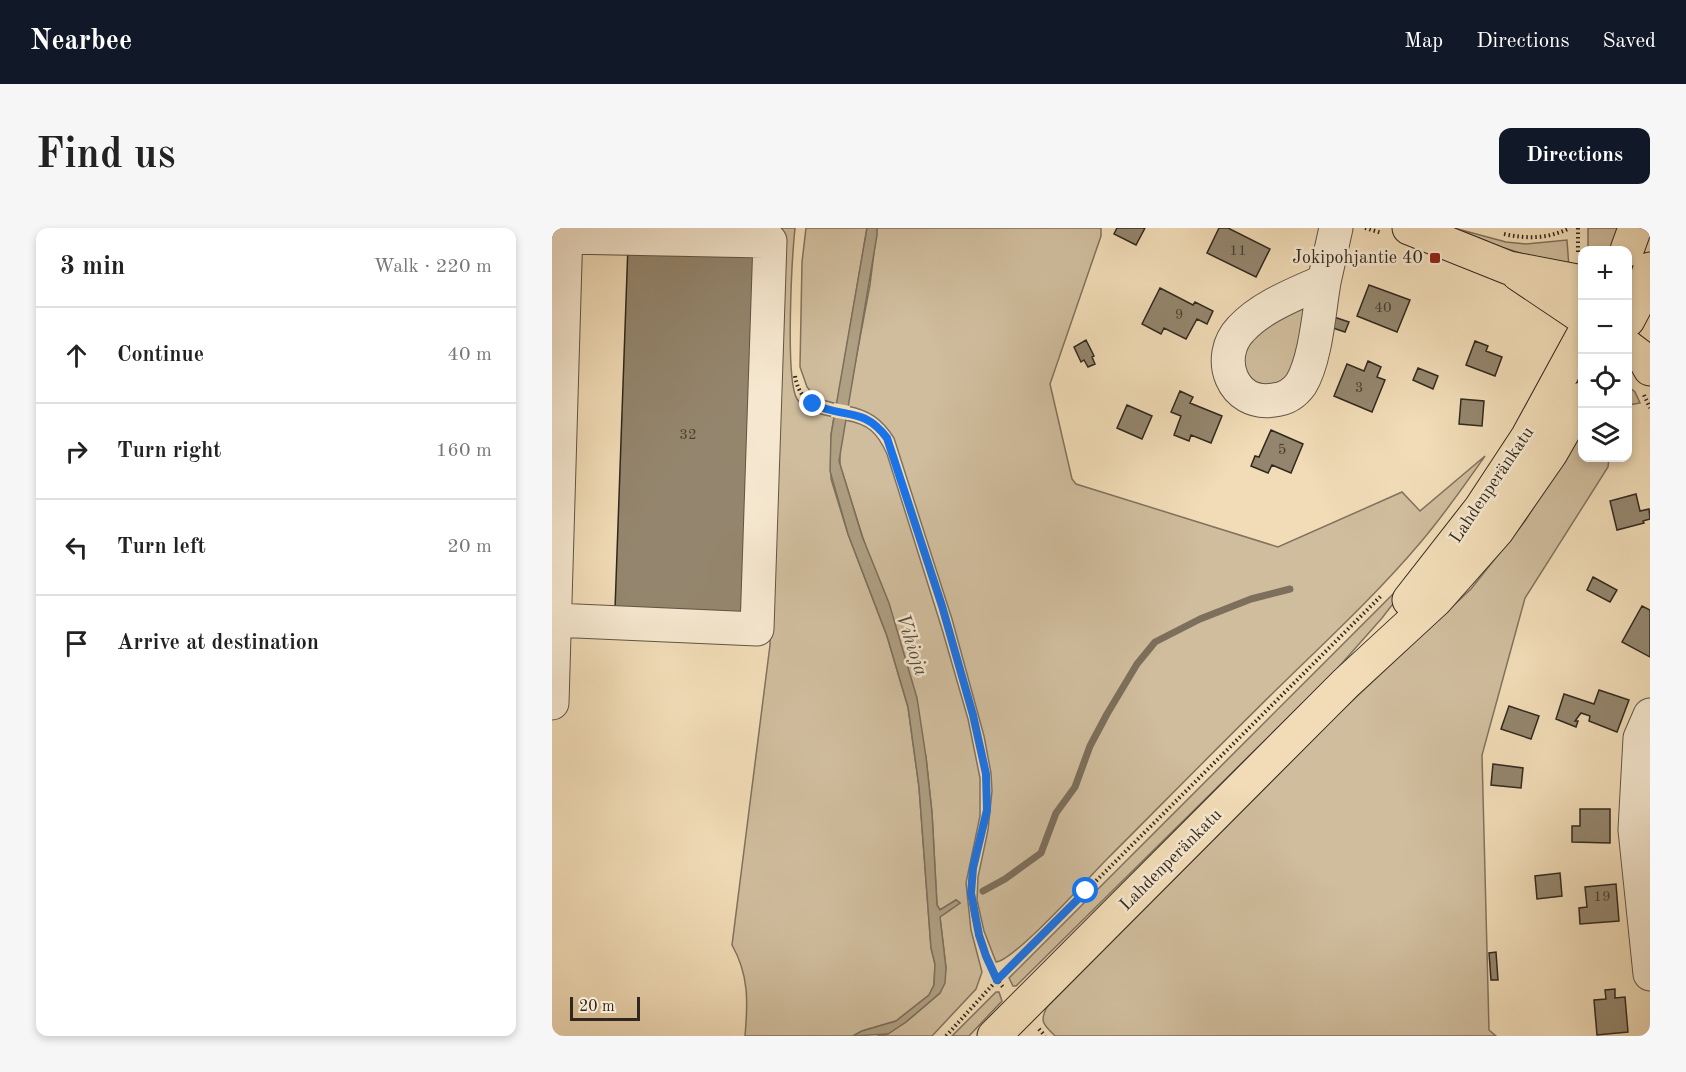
<!DOCTYPE html>
<meta charset="utf-8">
<style>
body{margin:0;font-family:"Old Standard TT",serif;background:#f6f6f6;color:#222}
.controls{position:absolute;right:18px;top:18px;display:grid;overflow:hidden;border-radius:12px;box-shadow:0 3px 9px #0003}
.controls button{width:54px;height:54px;display:grid;place-items:center;padding:0;border:0;border-bottom:2px solid #e0e0e0;background:#fff;color:#222;font:30px sans-serif}
.scale{position:absolute;left:18px;bottom:15px;width:70px;box-sizing:border-box;padding-left:6px;border:3px solid #30281e;border-top:0;font-size:16px;line-height:21px;white-space:nowrap;color:#30281e;-webkit-text-stroke:4px #f6e8d0;paint-order:stroke}
.stop{position:absolute;width:18px;height:18px;margin:-14px;border:4px solid #1a73e8;border-radius:50%;background:#fff}
.stop.end{background:#1a73e8;border-color:#fff;box-shadow:0 2px 6px #0008}
.list{margin:0;padding:0;list-style:none}
h2{display:flex;justify-content:space-between;align-items:center;height:78px;margin:0;padding:0 24px;font-size:26px}
h2 small{font-size:20px;font-weight:400;color:#767676}
.list li{display:grid;grid-template-columns:39px 1fr auto;gap:18px;align-items:center;box-sizing:border-box;height:96px;padding:0 24px;border-top:2px solid #e0e0e0}
.list b{display:block;font-size:22px;white-space:nowrap}
.list em{font-size:20px;font-style:normal;color:#767676}
.icon{flex:none;width:33px;height:33px;fill:none;stroke:currentColor;stroke-width:2;stroke-linecap:round;stroke-linejoin:round}
.map{position:relative;flex:none;width:1098px;height:808px;overflow:hidden;border-radius:12px}
header{display:flex;align-items:center;gap:36px;box-sizing:border-box;height:84px;padding:0 30px;background:#111827;color:#fff}
header strong{font-size:28px}
nav{display:flex;gap:33px;margin-inline-start:auto;font-size:21px}
.intro{display:flex;align-items:center;justify-content:space-between;box-sizing:border-box;height:144px;padding:0 36px}
h1{margin:0;font-size:42px}
.button{padding:15px 27px;border-radius:12px;background:#111827;color:#fff;font-size:21px;font-weight:700}
main{display:flex;gap:36px;padding:0 36px}
aside{flex:1;background:#fff;border-radius:12px;box-shadow:0 3px 9px #0003}
.map>svg:first-child{display:block}
.green{fill:#d0bd9d;stroke:#80725e;stroke-width:1.5}
.water{fill:#af9f83;stroke:#7c6f5b;stroke-width:1.5}
.pier{fill:#f1dcb7}
.lines{fill:none;stroke-linecap:round;stroke-linejoin:round}
.stream{stroke:#7c6f5b;stroke-width:7}
.building{fill:#94866e;stroke:#30281e;stroke-width:1.5}
.minor-casing{stroke:#605544;stroke-width:35}
.major-casing{stroke:#30281e;stroke-width:35}
.path{stroke:#30281e;stroke-width:4;stroke-dasharray:1.5 3;stroke-linecap:butt}
.minor{stroke:#f6e8d0;stroke-width:33}
.major{stroke:#f1dcb7;stroke-width:33}
.route{stroke:#1a73e8;stroke-width:8}
.poi-dot{fill:#8f2418;stroke:#f6e8d0;stroke-width:2}
.labels{text-anchor:middle;dominant-baseline:central;stroke-width:5;stroke-linejoin:round;paint-order:stroke}
.number-label{font-size:15px;fill:#494032}
.poi-label{font-size:18px;fill:#30281e;stroke:#f6e8d0;text-anchor:end}
.street-label{font-size:18px;fill:#30281e;stroke:#f6e8d0}
.water-label{font-size:20px;font-style:italic;fill:#564c3c;stroke:#f6e8d0}
</style>
<header>
<strong>Nearbee</strong>
<nav><a>Map</a><a>Directions</a><a>Saved</a></nav>
</header>
<div class="intro"><h1>Find us</h1><a class="button">Directions</a></div>
<main>
<aside>
<h2>3 min<small>Walk · 220 m</small></h2>
<ul class="list">
<li><svg class="icon" aria-label="ahead" viewBox="0 0 24 24"><path d="M12 20V5M6 11l6-6 6 6"/></svg><div><b>Continue</b></div><em>40 m</em></li>
<li><svg class="icon" aria-label="right" viewBox="0 0 24 24"><path d="M7 20v-9h11M14 6l5 5-5 5"/></svg><div><b>Turn right</b></div><em>160 m</em></li>
<li><svg class="icon" aria-label="left" viewBox="0 0 24 24"><path d="M17 20v-9H6M10 6l-5 5 5 5"/></svg><div><b>Turn left</b></div><em>20 m</em></li>
<li><svg class="icon" aria-label="arrive" viewBox="0 0 24 24"><path d="M6 21V4h12l-3 4 3 4H6"/></svg><div><b>Arrive at destination</b></div></li>
</ul>
</aside>
<div class="map">
<svg width="1098" height="808" viewBox="0 0 1098 808">
<rect width="100%" height="100%" fill="#f1dcb7"/>
<filter id="stains"><feTurbulence type="fractalNoise" baseFrequency=".00333" numOctaves="4"/><feColorMatrix values="0 0 0 0 .2 0 0 0 0 .09 0 0 0 0 .02 0 0 0 .5 -.17"/></filter>
<radialGradient id="worn" r=".72"><stop offset=".6" stop-color="#630" stop-opacity="0"/><stop offset="1" stop-color="#630" stop-opacity=".3"/></radialGradient>
<!-- green -->
<path class="green" d="M 228,0 L 243,0 C 240,29 233,151 245,171 C 254,184 268,186 282,189 L 279,207 L 279,251 L 296,306 L 335,408 L 356,479 L 367,559 L 379,720 L 383,736 L 382,757 L 377,767 L 344,793 L 310,803 L 301,808 L 193,808 C 196,774 197,747 180,717 L 218,417 Z
M 254,0 L 315,0 L 285,176 L 264,170 L 255,159 L 248,139 L 250,34 Z
M 325,0 L 549,0 L 549,8 L 498,156 L 520,251 L 524,256 L 726,319 L 850,264 L 868,283 L 933,228 C 912,258 892,287 868,315 C 824,367 774,413 725,461 C 668,517 612,574 556,630 C 538,648 462,733 444,734 L 432,703 L 425,672 L 426,649 L 436,602 L 440,563 L 439,545 L 432,508 L 400,391 L 342,210 C 330,191 317,182 295,178 L 318,57 Z
M 902,0 L 954,14 L 974,16 L 1015,12 L 1017,40 L 949,19 Z
M 1036,0 L 1069,0 L 1059,22 L 1036,22 Z
M 757,70 L 740,154 L 706,160 L 691,139 L 693,121 L 708,104 Z
M 1076,158 L 1083,164 L 1088,175 L 1076,177 Z
M 293,192 C 316,196 325,204 335,226 L 390,401 L 416,491 L 428,550 L 428,588 L 414,655 L 419,702 L 430,744 L 424,761 L 380,808 L 325,808 L 333,807 L 354,794 L 388,765 L 394,740 L 388,689 L 408,675 L 404,672 L 388,682 L 385,677 L 380,585 L 374,529 L 315,323 L 288,237 L 288,223 Z
M 1030,201 L 1030,230 L 1057,230 L 1056,239 L 973,370 L 930,527 L 937,802 L 944,808 L 503,808 C 492,797 487,794 495,779 L 781,491 L 919,361 L 973,293 Z
M 874,333 L 830,390 L 784,442 L 464,758 L 461,758 L 457,750 Z
M 444,764 L 447,764 L 450,773 L 417,808 L 400,808 Z"/>
<!-- water -->
<path class="water" d="M 315,0 L 325,0 L 325,7 L 287,233 L 310,308 L 337,375 L 365,470 L 374,529 L 380,585 L 385,677 L 388,682 L 404,672 L 408,675 L 388,689 L 394,740 L 393,755 L 388,765 L 354,794 L 336,806 L 301,808 L 310,803 L 344,793 L 377,767 L 382,757 L 383,736 L 379,720 L 367,559 L 356,479 L 335,408 L 296,306 L 278,243 L 279,207 Z"/>
<!-- pier -->
<path class="pier" d="M 282,175 L 298,178 L 296,192 L 279,189 Z"/>
<g class="lines">
<!-- stream -->
<path class="stream" d="M 431,663 L 453,651 L 489,625 L 504,585 L 523,559 L 538,518 L 555,486 L 585,436 L 603,414 L 648,391 L 699,371 L 738,361"/>
</g>
<!-- building -->
<path class="building" d="M 565,0 L 593,0 L 584,17 L 562,6 Z
M 667,0 L 676,0 L 718,21 L 704,49 L 655,25 Z
M 76,17 L 209,22 L 196,386 L 63,381 Z
M 817,57 L 858,72 L 845,104 L 805,88 Z
M 608,60 L 641,77 L 643,74 L 661,83 L 655,96 L 645,91 L 634,111 L 612,100 L 609,106 L 590,96 Z
M 782,89 L 797,94 L 793,104 L 778,99 Z
M 534,112 L 542,128 L 540,129 L 543,136 L 536,139 L 532,132 L 529,134 L 522,119 Z
M 923,113 L 936,118 L 934,123 L 950,129 L 943,148 L 914,137 Z
M 816,133 L 829,139 L 825,149 L 833,152 L 820,184 L 782,168 L 795,136 L 812,143 Z
M 866,140 L 886,148 L 881,161 L 861,152 Z
M 628,163 L 641,169 L 638,175 L 670,188 L 659,215 L 639,207 L 637,213 L 622,207 L 629,188 L 619,184 Z
M 909,171 L 932,173 L 930,198 L 907,196 Z
M 575,177 L 600,188 L 590,211 L 565,200 Z
M 719,202 L 751,216 L 739,245 L 720,237 L 716,245 L 699,238 L 703,228 L 707,229 Z
M 1084,266 L 1088,283 L 1097,281 L 1098,291 L 1091,293 L 1092,295 L 1065,302 L 1058,273 Z
M 1041,349 L 1065,362 L 1058,374 L 1035,362 Z
M 1090,378 L 1098,382 L 1098,429 L 1070,414 Z
M 1047,462 L 1077,472 L 1065,504 L 1037,493 L 1038,488 L 1029,485 L 1023,493 L 1026,493 L 1024,499 L 1004,491 L 1012,466 L 1042,476 Z
M 957,478 L 987,488 L 979,511 L 949,501 Z
M 941,536 L 971,540 L 969,560 L 939,557 Z
M 1028,581 L 1058,581 L 1058,615 L 1020,614 L 1020,598 L 1028,598 Z
M 1008,645 L 1010,668 L 985,671 L 983,648 Z
M 1064,656 L 1067,693 L 1028,696 L 1027,680 L 1035,679 L 1033,659 Z
M 944,724 L 946,752 L 939,752 L 937,725 Z
M 1063,761 L 1063,770 L 1073,769 L 1076,804 L 1045,807 L 1042,772 L 1054,771 L 1053,762 Z"/>
<g class="lines">
<defs>
<path id="minor" d="M 772,53 C 744,66 710,78 689,101 C 662,129 680,179 722,172 C 733,171 742,166 749,156 C 764,131 767,83 772,54 C 776,36 780,18 784,0
M 2,392 L 205,401 L 218,13 L 13,9
M 0,475 L 14,0
M 1098,487 L 1088,510 L 1083,602 L 1098,746"/>
<path id="major" d="M 857,0 L 957,40 L 1030,54
M 1075,22 L 1083,0
M 966,46 L 1030,89
M 1076,92 L 1086,73 L 1098,41
M 1076,119 L 1093,132 L 1098,141
M 857,372 L 928,281 L 976,208 L 1030,109
M 442,808 L 794,455 L 884,372 L 945,303 L 999,225 L 1030,171"/>
</defs>
<!-- minor casing -->
<use href="#minor" class="minor-casing"/>
<!-- major casing -->
<use href="#major" class="major-casing"/>
<!-- path -->
<path class="path" d="M 813,0 L 830,5
M 1026,0 L 1026,26
M 952,6 C 975,11 996,11 1018,0
M 243,148 C 250,187 281,178 310,188 C 323,193 332,205 338,218 C 363,294 388,370 410,448 C 419,481 434,525 435,558 C 436,594 422,619 419,652 C 417,684 430,735 451,759
M 1092,167 L 1098,180
M 487,801 L 493,808
M 394,808 L 445,752 L 830,367"/>
<!-- minor -->
<use href="#minor" class="minor"/>
<!-- major -->
<use href="#major" class="major"/>
</g>
<g class="lines">
<!-- route -->
<path class="route" d="M 261,176 C 292,191 311,178 335,210 L 390,378 L 421,487 L 434,546 L 435,582 L 421,640 L 419,665 L 427,707 L 434,728 L 445,752 L 534,663"/>
</g>
<!-- markers -->
<rect class="poi-dot" x="877" y="24" width="12" height="12" rx="3"/>
<g class="labels">
<!-- number labels -->
<g class="number-label">
<text x="686" y="23">11</text>
<text x="831" y="80">40</text>
<text x="627" y="87">9</text>
<text x="807" y="160">3</text>
<text x="136" y="207">32</text>
<text x="730" y="222">5</text>
<text x="1050" y="669">19</text>
</g>
<!-- poi labels -->
<g class="poi-label">
<text x="871" y="30">Jokipohjantie 40</text>
</g>
<!-- street labels -->
<g class="street-label">
<text transform="translate(940 257) rotate(-56)">Lahdenperänkatu</text>
<text transform="translate(619 632) rotate(-45)">Lahdenperänkatu</text>
</g>
<!-- water labels -->
<g class="water-label">
<text transform="translate(359 417) rotate(72)">Vihioja</text>
</g>
</g>
<rect width="100%" height="100%" filter="url(#stains)"/>
<rect width="100%" height="100%" fill="url(#worn)"/>
</svg>
<div class="controls">
<button>+</button>
<button>−</button>
<button><svg class="icon" aria-label="locate" viewBox="0 0 24 24"><circle cx="12" cy="12" r="6"/><path d="M12 2v4M12 18v4M2 12h4M18 12h4"/></svg></button>
<button><svg class="icon" aria-label="layers" viewBox="0 0 24 24"><path d="M12 4l9 5-9 5-9-5zM3 14l9 5 9-5"/></svg></button>
</div>
<div class="scale">20 m</div>
<div class="stop" style="left:534px;top:663px"></div>
<div class="stop end" style="left:261px;top:176px"></div>
</div>
</main>
